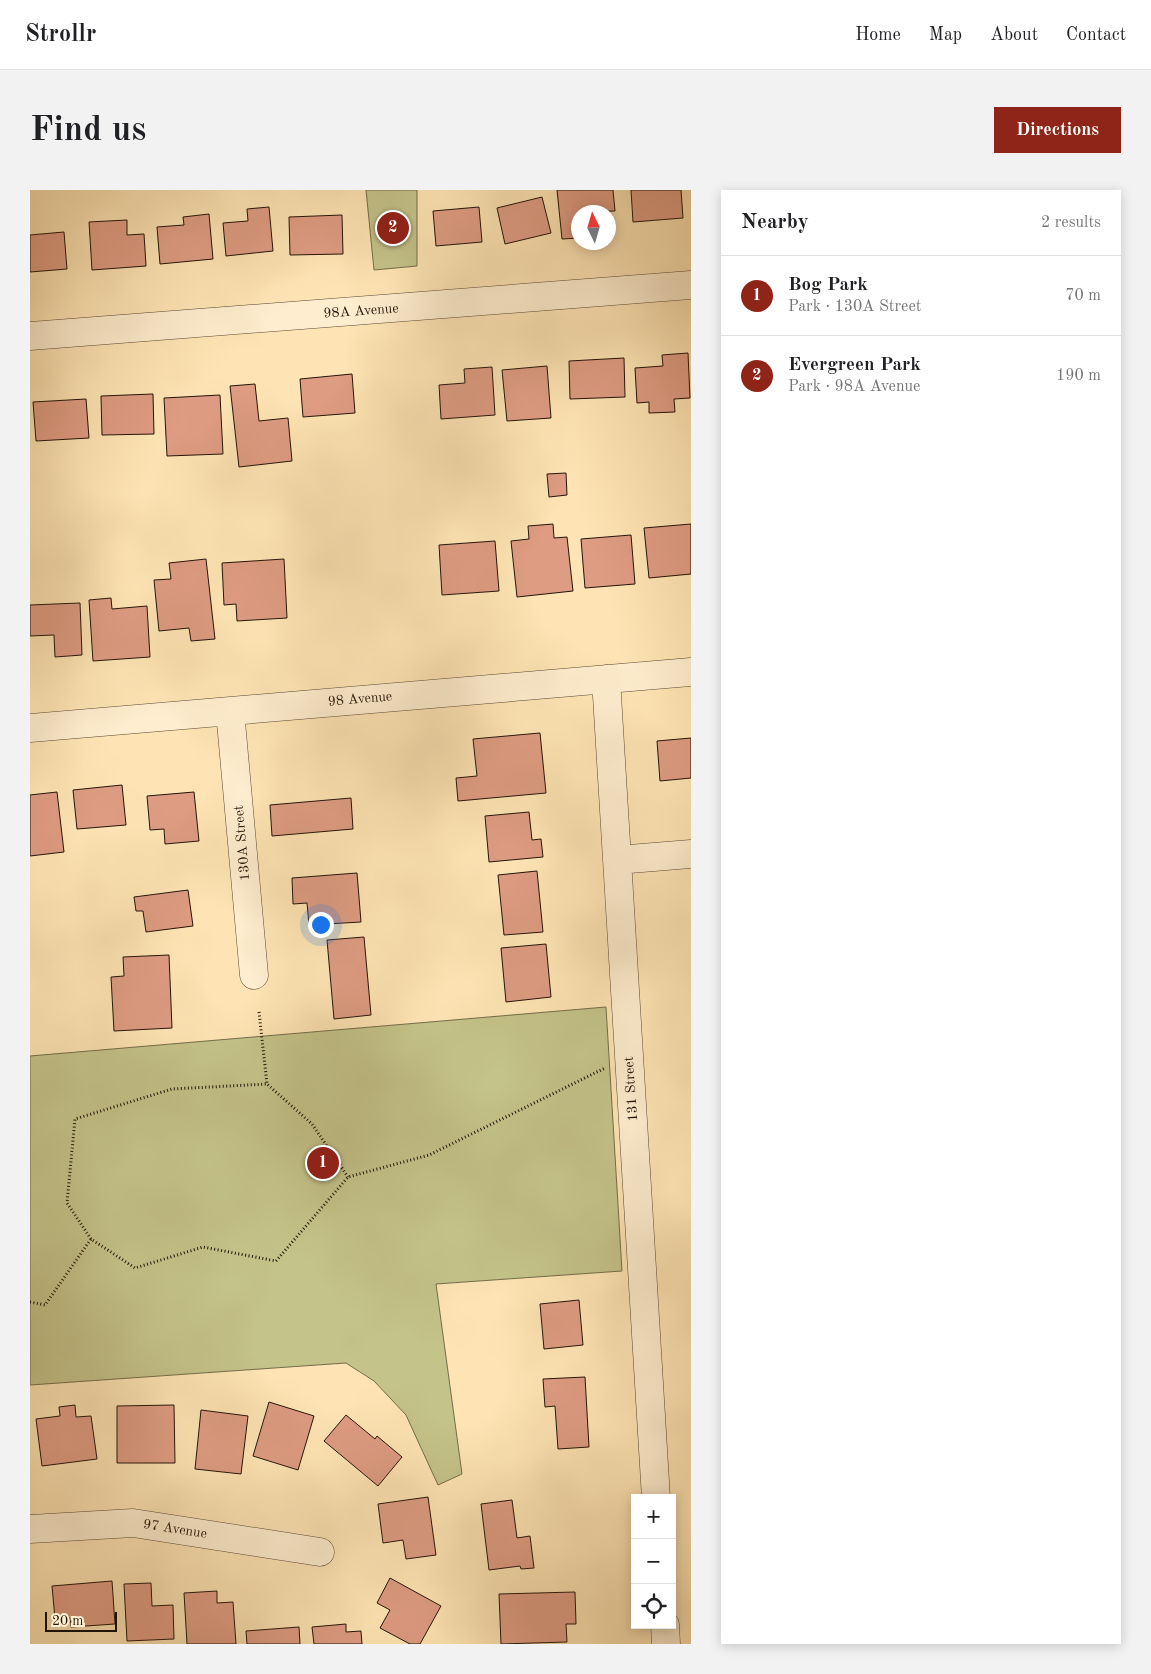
<!DOCTYPE html>
<meta charset="utf-8">
<style>
body{margin:0;font-family:"Old Standard TT",serif;background:#f2f2f2;color:#202124}
.controls{position:absolute;right:15px;bottom:15px;display:grid;overflow:hidden;border-radius:0px;box-shadow:0 2px 12px #0003}
.controls button{width:45px;height:45px;display:grid;place-items:center;padding:0;border:0;border-bottom:1px solid #e0e0e0;background:#fff;color:#202124;font:25px sans-serif}
.compass{position:absolute;left:541px;top:15px;width:45px;height:45px;border-radius:50%;background:#fff;box-shadow:0 2px 12px #0003;rotate:355deg}
.scale{position:absolute;left:15px;bottom:12px;width:72px;box-sizing:border-box;padding-left:5px;border:2px solid #231408;border-top:0;font-size:14px;line-height:18px;white-space:nowrap;color:#231408;-webkit-text-stroke:4px #feedce;paint-order:stroke}
.you{position:absolute;left:290px;top:734px;width:18px;height:18px;margin:-12px;border:4px solid #fff;border-radius:50%;background:#1a73e8;box-shadow:0 0 0 8px #1a73e833}
.badge{display:grid;place-items:center;width:32px;height:32px;border-radius:50%;background:#8f2418;color:#fff;font-size:16px;font-weight:700}
.pin{position:absolute;translate:-50% -50%;border:2px solid #fff;box-shadow:0 1px 5px #0006}
.list{margin:0;padding:0;list-style:none}
h2{display:flex;justify-content:space-between;align-items:center;height:65px;margin:0;padding:0 20px;font-size:21px}
h2 small{font-size:16px;font-weight:400;color:#757577}
.list li{display:grid;grid-template-columns:32px 1fr auto;gap:15px;align-items:center;box-sizing:border-box;height:80px;padding:0 20px;border-top:1px solid #e0e0e0}
.list b{display:block;font-size:19px;white-space:nowrap}
.list p{margin:0;font-size:16px;white-space:nowrap;color:#757577}
.list em{font-size:16px;font-style:normal;color:#757577}
.icon{flex:none;width:28px;height:28px;fill:none;stroke:currentColor;stroke-width:2;stroke-linecap:round;stroke-linejoin:round}
.map{position:relative;flex:none;width:661px;height:1454px;overflow:hidden;border-radius:0px}
header{display:flex;align-items:center;gap:30px;box-sizing:border-box;height:70px;padding:0 25px;background:#fff;border-bottom:1px solid #e0e0e0}
header strong{font-size:24px}
nav{display:flex;gap:28px;margin-inline-start:auto;font-size:18px}
.intro{display:flex;align-items:center;justify-content:space-between;box-sizing:border-box;height:120px;padding:0 30px}
h1{margin:0;font-size:35px}
.button{padding:12px 22px;border-radius:0px;background:#8f2418;color:#fff;font-size:18px;font-weight:700}
main{display:flex;gap:30px;padding:0 30px}
aside{flex:1;background:#fff;border-radius:0px;box-shadow:0 2px 12px #0003}
.map>svg:first-child{display:block}
.green{fill:#c4c38a;stroke:#746c49}
.building{fill:#de9c82;stroke:#231408}
.lines{fill:none;stroke-linecap:round;stroke-linejoin:round}
.minor-casing{stroke:#5a4833;stroke-width:29}
.path{stroke:#231408;stroke-width:3;stroke-dasharray:1 2.5;stroke-linecap:butt}
.minor{stroke:#feedce;stroke-width:28}
.labels{text-anchor:middle;dominant-baseline:central;stroke-width:4;stroke-linejoin:round;paint-order:stroke}
.street-label{font-size:14px;fill:#231408;stroke:#feedce}
</style>
<header>
<strong>Strollr</strong>
<nav><a>Home</a><a>Map</a><a>About</a><a>Contact</a></nav>
</header>
<div class="intro"><h1>Find us</h1><a class="button">Directions</a></div>
<main>
<div class="map">
<svg width="661" height="1454" viewBox="0 0 661 1454">
<rect width="100%" height="100%" fill="#fee4b4"/>
<filter id="stains"><feTurbulence type="fractalNoise" baseFrequency=".004" numOctaves="4"/><feColorMatrix values="0 0 0 0 .2 0 0 0 0 .09 0 0 0 0 .02 0 0 0 .5 -.17"/></filter>
<radialGradient id="worn" r=".72"><stop offset=".6" stop-color="#630" stop-opacity="0"/><stop offset="1" stop-color="#630" stop-opacity=".3"/></radialGradient>
<!-- green -->
<path class="green" d="M 336,0 L 387,0 L 387,76 L 344,80 Z
M 576,817 L 592,1081 L 406,1094 L 432,1284 L 408,1295 L 376,1225 L 344,1191 L 316,1173 L 0,1195 L 0,866 Z"/>
<!-- building -->
<path class="building" d="M 527,0 L 583,0 L 585,21 L 548,22 L 548,48 L 532,49 Z
M 601,0 L 651,0 L 653,28 L 603,32 Z
M 512,7 L 521,43 L 475,54 L 467,18 Z
M 239,17 L 243,61 L 196,66 L 193,33 L 218,31 L 217,19 Z
M 449,17 L 452,52 L 406,56 L 403,21 Z
M 179,24 L 183,69 L 130,74 L 127,37 L 154,35 L 153,27 Z
M 312,25 L 313,64 L 260,65 L 259,27 Z
M 97,30 L 97,45 L 114,44 L 116,76 L 62,80 L 59,32 Z
M 34,42 L 37,79 L 0,82 L 0,45 Z
M 658,163 L 660,208 L 644,209 L 645,222 L 619,223 L 619,212 L 607,213 L 605,178 L 633,176 L 632,165 Z
M 594,168 L 595,207 L 540,209 L 539,171 Z
M 517,176 L 521,228 L 477,231 L 472,180 Z
M 462,177 L 465,225 L 411,229 L 409,195 L 435,193 L 434,179 Z
M 322,184 L 325,223 L 273,227 L 270,189 Z
M 225,194 L 229,231 L 258,228 L 262,271 L 209,277 L 200,196 Z
M 123,204 L 124,244 L 72,245 L 71,206 Z
M 190,205 L 193,264 L 137,266 L 134,208 Z
M 56,209 L 59,248 L 6,251 L 3,212 Z
M 536,283 L 537,305 L 519,307 L 517,284 Z
M 523,334 L 524,348 L 537,347 L 543,401 L 487,407 L 481,351 L 499,349 L 498,336 Z
M 661,334 L 661,384 L 619,388 L 614,338 Z
M 601,345 L 605,394 L 555,398 L 551,349 Z
M 465,351 L 469,401 L 412,405 L 409,355 Z
M 176,369 L 185,449 L 161,451 L 159,438 L 129,441 L 124,390 L 141,389 L 139,373 Z
M 254,369 L 257,428 L 207,431 L 206,414 L 194,415 L 192,373 Z
M 81,408 L 82,419 L 117,416 L 120,467 L 63,471 L 59,410 Z
M 50,413 L 52,465 L 25,467 L 24,445 L 0,446 L 0,415 Z
M 510,543 L 516,603 L 428,611 L 426,588 L 447,586 L 443,549 Z
M 661,548 L 661,588 L 630,591 L 627,551 Z
M 92,595 L 96,635 L 47,639 L 43,600 Z
M 27,602 L 34,662 L 0,666 L 0,605 Z
M 164,602 L 169,651 L 135,654 L 134,639 L 120,640 L 117,606 Z
M 321,608 L 323,639 L 242,646 L 240,615 Z
M 499,622 L 502,650 L 511,649 L 513,667 L 459,672 L 455,626 Z
M 507,681 L 513,742 L 474,745 L 468,685 Z
M 327,683 L 331,732 L 279,735 L 277,713 L 263,714 L 262,688 Z
M 158,700 L 163,736 L 116,742 L 113,721 L 106,721 L 104,707 Z
M 334,747 L 341,825 L 304,829 L 297,750 Z
M 516,754 L 521,807 L 476,812 L 471,758 Z
M 139,765 L 142,838 L 84,841 L 81,787 L 94,786 L 93,767 Z
M 549,1110 L 553,1155 L 514,1159 L 510,1114 Z
M 555,1187 L 559,1257 L 528,1259 L 525,1216 L 515,1217 L 513,1189 Z
M 239,1212 L 284,1226 L 268,1280 L 223,1266 Z
M 45,1215 L 46,1227 L 61,1226 L 67,1269 L 12,1276 L 6,1229 L 30,1226 L 29,1217 Z
M 144,1215 L 145,1273 L 87,1273 L 87,1216 Z
M 171,1220 L 218,1226 L 211,1284 L 165,1279 Z
M 316,1225 L 345,1249 L 347,1246 L 372,1267 L 348,1296 L 294,1251 Z
M 398,1307 L 406,1365 L 376,1369 L 373,1350 L 353,1353 L 348,1314 Z
M 482,1310 L 487,1348 L 500,1346 L 504,1378 L 491,1379 L 490,1376 L 459,1380 L 451,1314 Z
M 360,1388 L 411,1416 L 390,1454 L 380,1454 L 350,1438 L 360,1420 L 347,1413 Z
M 82,1391 L 85,1434 L 41,1437 L 40,1428 L 25,1429 L 22,1396 Z
M 121,1393 L 122,1416 L 143,1415 L 144,1449 L 97,1451 L 94,1394 Z
M 187,1401 L 187,1413 L 203,1412 L 206,1454 L 157,1454 L 154,1403 Z
M 545,1402 L 546,1434 L 536,1434 L 537,1452 L 471,1454 L 469,1404 Z
M 316,1434 L 316,1442 L 331,1441 L 332,1454 L 284,1454 L 282,1437 Z
M 269,1437 L 270,1454 L 217,1454 L 216,1441 Z"/>
<g class="lines">
<defs>
<path id="minor" d="M 0,146 L 661,95
M 576,489 L 626,1308
M 200,521 L 224,785
M 0,538 L 661,482
M 587,670 L 661,664
M 0,1339 L 103,1333 L 290,1362
M 635,1435 L 636,1454"/>
</defs>
<!-- minor casing -->
<use href="#minor" class="minor-casing"/>
<!-- path -->
<path class="path" d="M 229,822 L 237,894 L 282,934 L 318,987
M 61,1049 L 37,1013 L 45,929 L 142,899 L 237,894
M 0,1112 L 15,1115 L 61,1049 L 105,1078 L 173,1057 L 246,1071 L 318,987 L 399,965 L 575,878"/>
<!-- minor -->
<use href="#minor" class="minor"/>
</g>
<g class="labels">
<!-- street labels -->
<g class="street-label">
<text transform="translate(331 121) rotate(-4)">98A Avenue</text>
<text transform="translate(330 509) rotate(-5)">98 Avenue</text>
<text transform="translate(212 653) rotate(-95)">130A Street</text>
<text transform="translate(601 899) rotate(-94)">131 Street</text>
<text transform="translate(145 1339) rotate(9)">97 Avenue</text>
</g>
</g>
<rect width="100%" height="100%" filter="url(#stains)"/>
<rect width="100%" height="100%" fill="url(#worn)"/>
</svg>
<div class="controls">
<button>+</button>
<button>−</button>
<button><svg class="icon" aria-label="locate" viewBox="0 0 24 24"><circle cx="12" cy="12" r="6"/><path d="M12 2v4M12 18v4M2 12h4M18 12h4"/></svg></button>
</div>
<svg class="compass" viewBox="-18 -18 36 36"><path d="M0-13l5 13h-10z" fill="#e53935"/><path d="M0 13l5-13h-10z" fill="#757577"/></svg>
<div class="scale">20 m</div>
<div class="you"></div>
<div class="pin badge" style="left:293px;top:973px">1</div>
<div class="pin badge" style="left:363px;top:38px">2</div>
</div>
<aside>
<h2>Nearby<small>2 results</small></h2>
<ul class="list">
<li><span class="badge">1</span><div><b>Bog Park</b><p>Park · 130A Street</p></div><em>70 m</em></li>
<li><span class="badge">2</span><div><b>Evergreen Park</b><p>Park · 98A Avenue</p></div><em>190 m</em></li>
</ul>
</aside>
</main>
